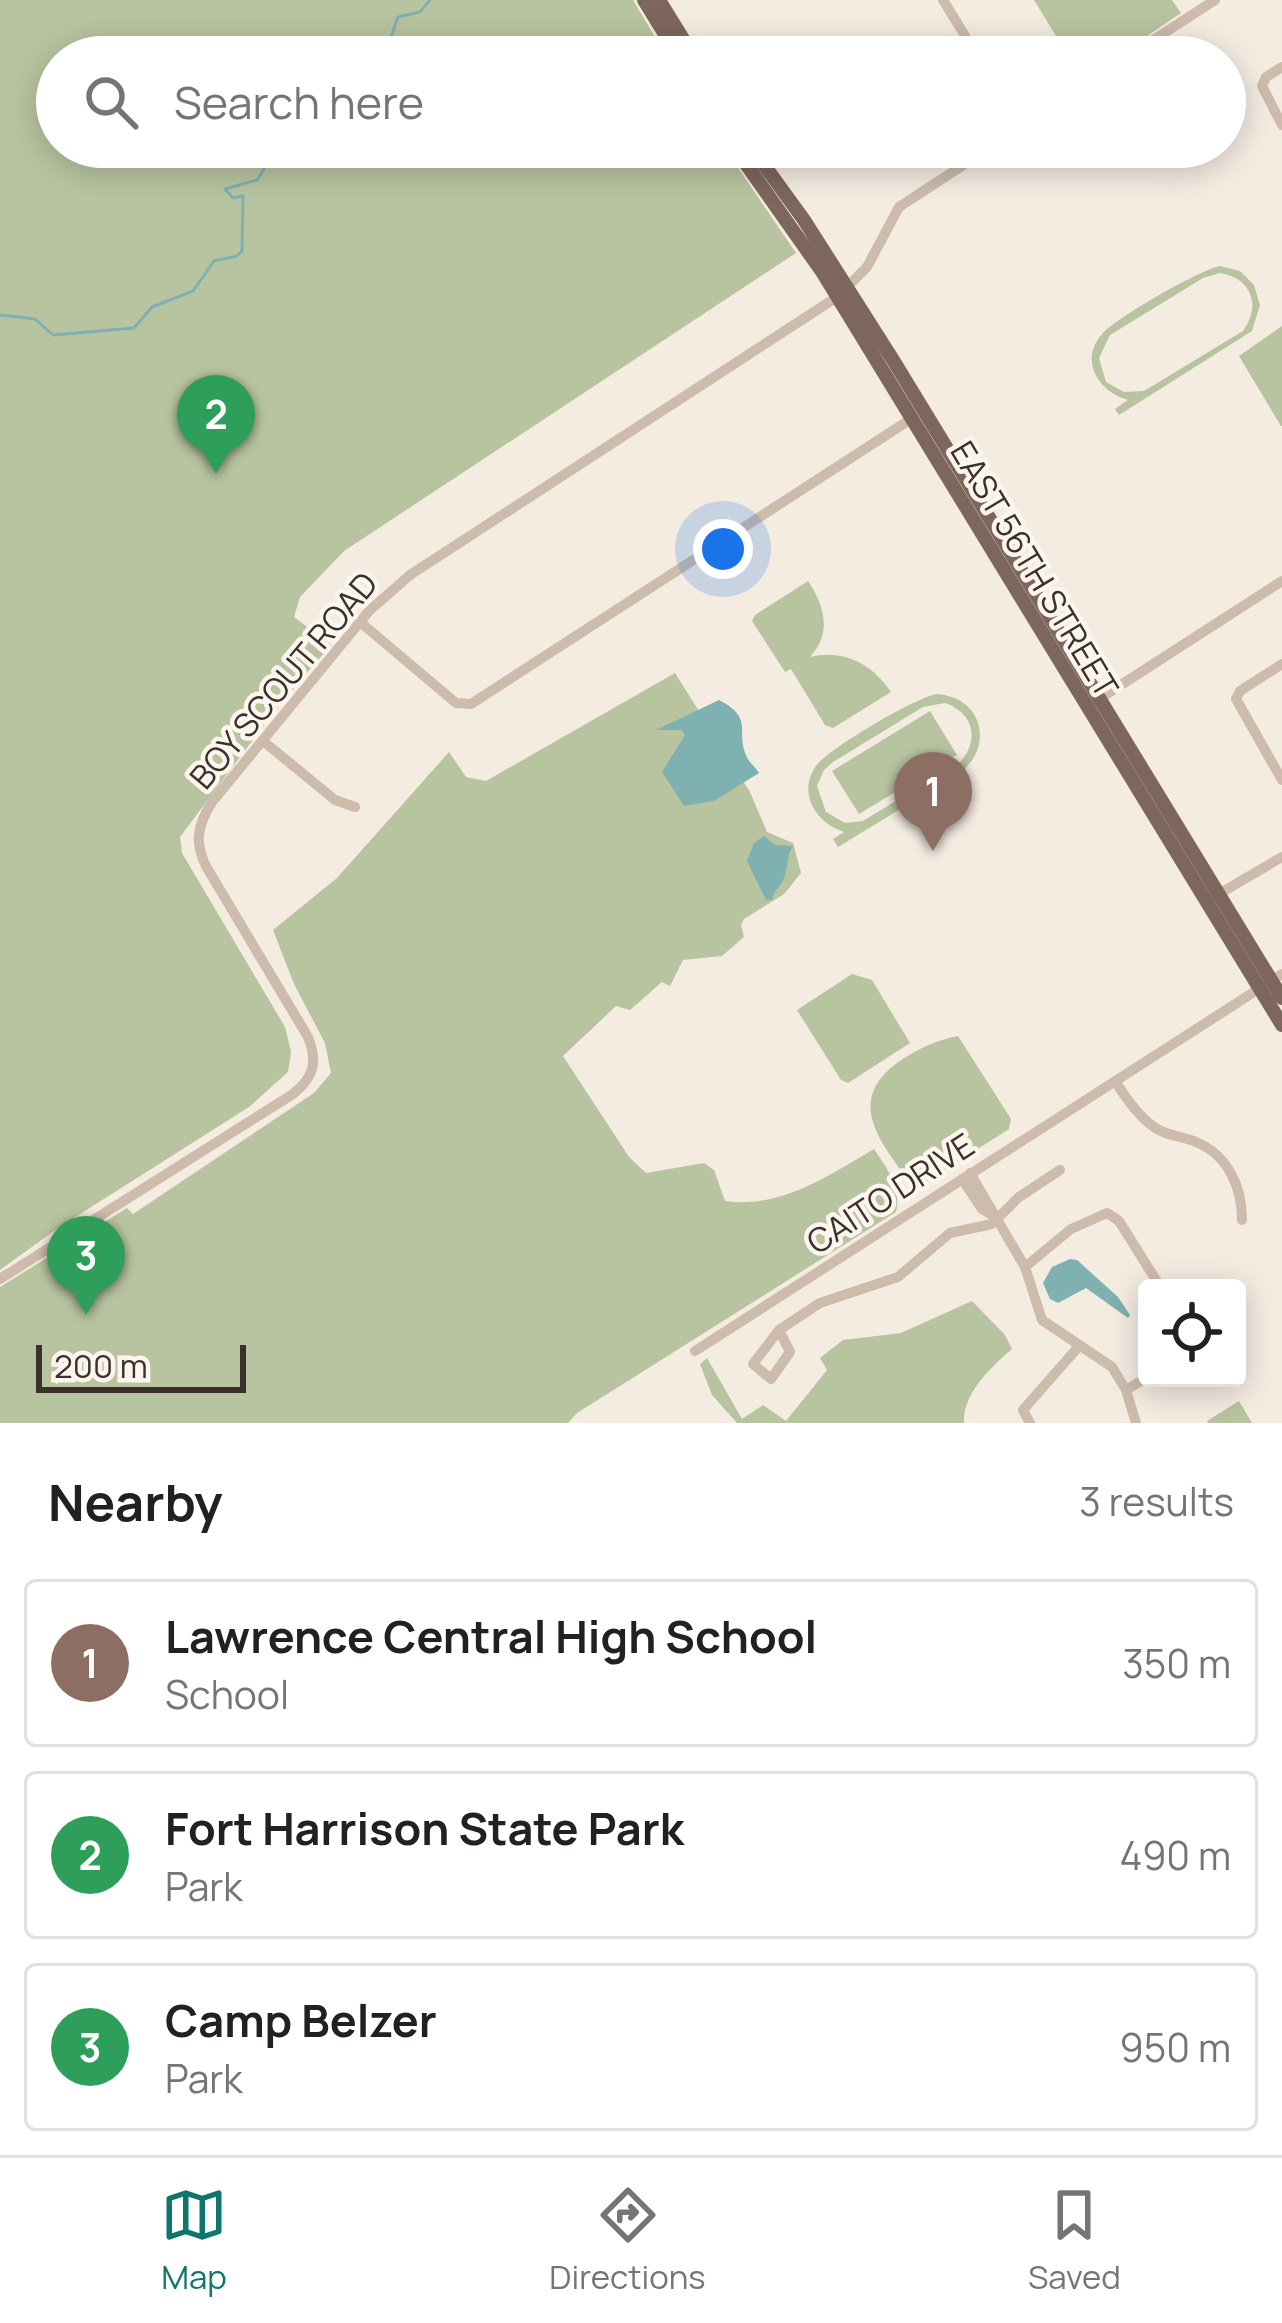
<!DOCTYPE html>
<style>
body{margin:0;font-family:Manrope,sans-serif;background:#f6f6f6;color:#202124}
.controls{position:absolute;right:36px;bottom:36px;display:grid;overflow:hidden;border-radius:12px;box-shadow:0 6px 30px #0003}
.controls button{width:108px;height:108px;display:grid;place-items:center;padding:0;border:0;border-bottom:3px solid #e0e0e0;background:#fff;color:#202124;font:60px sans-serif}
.scale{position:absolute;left:36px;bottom:30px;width:210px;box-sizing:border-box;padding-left:12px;border:6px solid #3b302b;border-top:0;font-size:33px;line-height:42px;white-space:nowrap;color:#3b302b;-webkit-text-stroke:9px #fbf5ee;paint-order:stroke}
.you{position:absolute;left:723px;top:549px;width:42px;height:42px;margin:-30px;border:9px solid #fff;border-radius:50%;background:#1a73e8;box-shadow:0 0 0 18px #1a73e833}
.badge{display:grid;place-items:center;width:78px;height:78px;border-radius:50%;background:#0f766e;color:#fff;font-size:39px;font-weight:700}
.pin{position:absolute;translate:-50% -99px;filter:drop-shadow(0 3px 6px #0008)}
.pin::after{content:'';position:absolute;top:63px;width:42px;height:36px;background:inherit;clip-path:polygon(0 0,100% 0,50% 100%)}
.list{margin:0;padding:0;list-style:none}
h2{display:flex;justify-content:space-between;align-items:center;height:156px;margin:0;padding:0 48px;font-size:51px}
h2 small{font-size:39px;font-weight:400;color:#757577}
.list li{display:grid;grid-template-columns:78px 1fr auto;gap:36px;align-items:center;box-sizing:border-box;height:168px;margin:0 24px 24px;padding:0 24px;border:3px solid #e0e0e0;border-radius:12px}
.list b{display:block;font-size:45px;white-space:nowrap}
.list p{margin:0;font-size:39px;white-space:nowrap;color:#757577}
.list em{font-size:39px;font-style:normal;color:#757577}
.icon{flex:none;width:66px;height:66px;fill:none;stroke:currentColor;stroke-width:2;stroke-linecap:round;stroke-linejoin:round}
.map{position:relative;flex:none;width:1282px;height:1423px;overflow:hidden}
.search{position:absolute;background:#fff;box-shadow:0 6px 30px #0003;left:36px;right:36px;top:36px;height:132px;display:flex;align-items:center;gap:30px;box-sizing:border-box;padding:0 42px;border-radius:66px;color:#757577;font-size:45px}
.sheet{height:732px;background:#fff}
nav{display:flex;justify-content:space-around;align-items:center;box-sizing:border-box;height:168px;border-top:3px solid #e0e0e0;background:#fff;font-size:33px;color:#757577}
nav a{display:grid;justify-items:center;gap:6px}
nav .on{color:#0f766e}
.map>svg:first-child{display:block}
.green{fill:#b8c4a0;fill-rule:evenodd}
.water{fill:#7fb0b2}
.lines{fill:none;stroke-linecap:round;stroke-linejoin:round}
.stream{stroke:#7fb0b2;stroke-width:3}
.minor{stroke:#cdbbac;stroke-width:10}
.major{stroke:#7d675c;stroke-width:14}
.labels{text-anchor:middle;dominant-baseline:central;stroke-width:9;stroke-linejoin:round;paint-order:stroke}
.street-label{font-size:33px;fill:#3b302b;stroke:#fbf5ee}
</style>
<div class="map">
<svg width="1282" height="1423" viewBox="0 0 1282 1423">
<rect width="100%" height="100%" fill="#f4ebe1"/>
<!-- green -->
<path class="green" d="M 0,0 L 633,0 L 667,57 L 57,57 L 57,147 L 724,147 L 796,253 L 344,551 L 300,597 L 294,617 L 331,645 L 279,705 L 180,837 L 182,853 L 285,1027 L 291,1052 L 288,1072 L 249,1107 L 58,1228 L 0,1270 Z
M 1034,0 L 1172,0 L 1181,13 L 1116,57 L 1069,57 Z
M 1220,266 L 1240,271 L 1254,285 L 1260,305 L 1252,331 L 1119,415 L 1115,409 L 1128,400 C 1100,393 1078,361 1102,334 C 1116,318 1199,270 1220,266 ZM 1220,273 C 1251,278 1262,305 1243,331 L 1144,391 L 1124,392 L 1106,382 L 1099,358 L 1110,335 L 1203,278 Z
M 1282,326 L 1282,426 L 1281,426 L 1239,356 Z
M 808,581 C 825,606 832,634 810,657 C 844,649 872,664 891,692 L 833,728 L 825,725 L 791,669 L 785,672 L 752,621 L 755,615 Z
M 675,673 L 750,792 L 767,832 L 793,843 L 801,873 L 784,894 L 744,919 L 741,925 L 744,937 L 722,956 L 683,960 L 670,986 L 662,982 L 630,1010 L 616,1006 L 563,1056 L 629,1157 L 646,1173 L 704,1163 L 714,1170 L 725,1201 C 780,1209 828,1176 874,1149 C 887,1169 902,1187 896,1212 L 577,1413 L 568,1423 L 0,1423 L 0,1287 L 127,1208 L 133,1214 L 314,1093 L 331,1073 L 325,1043 L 294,984 L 273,930 L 337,878 L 449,752 L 466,777 L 486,781 Z
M 937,694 C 981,697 995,744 961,772 L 838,847 L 833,839 L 844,832 C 816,823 797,793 816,766 C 828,749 916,697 937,694 ZM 945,703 C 973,713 980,738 961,761 L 863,821 L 845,823 L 826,812 L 817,786 L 824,770 L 833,762 L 923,707 Z
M 930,711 L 957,755 L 859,814 L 832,771 Z
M 852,974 L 872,980 L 910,1043 L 848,1083 L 841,1080 L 797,1010 Z
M 958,1036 L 1011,1119 L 1009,1129 L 915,1189 C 880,1142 840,1098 906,1057 C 924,1046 938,1040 958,1036 Z
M 972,1301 L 1005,1335 L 1012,1349 C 992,1366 962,1394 964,1423 L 737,1423 L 712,1395 L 700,1364 L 707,1358 L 742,1419 L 763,1405 L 786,1421 L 827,1370 L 820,1358 L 843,1340 L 901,1333 Z
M 1239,1401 L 1252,1423 L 1208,1423 L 1207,1421 Z"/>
<!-- water -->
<path class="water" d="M 719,700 C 754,718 736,731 746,755 C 748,762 755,766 759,773 L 714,801 L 684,806 L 662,772 L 685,735 L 682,730 L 656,730 Z
M 764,836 L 775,845 L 793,846 C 786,856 789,866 784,878 C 780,888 774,890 772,900 L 766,900 L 747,861 L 754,843 Z
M 1070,1259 L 1077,1260 L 1118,1297 L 1130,1315 L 1128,1318 L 1086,1288 L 1058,1303 L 1050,1299 L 1043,1283 L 1052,1267 Z"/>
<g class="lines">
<!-- stream -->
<path class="stream" d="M 384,57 L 398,17 L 420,12 L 430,0
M 0,315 L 35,319 L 53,335 L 134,328 L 152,307 L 193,291 L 214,261 L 237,256 L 242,251 L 243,196 L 233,198 L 225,189 L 257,180 L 278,147"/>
<!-- minor -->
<path class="minor" d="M 943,0 L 978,57
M 1127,57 L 1215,0
M 1282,67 L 1266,77 L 1262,86 L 1282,125
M 360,622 L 456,703 L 471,704 L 911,419
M 1282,664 L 1240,691 L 1236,699 L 1282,780
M 1093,703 L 1282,581
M 263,741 L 335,800 L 355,807
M 1212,898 L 1282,857
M 1115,1081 C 1125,1097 1142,1121 1159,1130 C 1170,1136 1184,1137 1196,1142 C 1228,1155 1242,1187 1242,1220
M 970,1173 L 1025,1267 L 1042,1320 L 1112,1367 L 1126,1390 L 1136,1423
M 962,1179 L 982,1209 L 992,1215
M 1025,1267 L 1071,1229 L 1107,1213 L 1119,1221 L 1161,1288
M 0,1279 L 293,1094 C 314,1077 318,1062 308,1037 L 207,868 C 194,843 197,826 212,802 L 369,611 L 410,575 L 837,297 L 867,267 L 899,207 L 991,147
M 779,1330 L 820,1303 L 898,1277 L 950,1233 L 992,1224 L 1019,1197 L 1060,1170
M 779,1330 L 790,1352 L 771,1379 L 753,1364 Z
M 695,1351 L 1282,974
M 1126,1390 L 1147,1377
M 1030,1423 L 1023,1410 L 1080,1345"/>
<!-- major -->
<path class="major" d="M 644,0 L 679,57
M 659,0 L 694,57
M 734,147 L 823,273 L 1282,1025
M 751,147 L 804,220 L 893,360 L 1282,998"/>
</g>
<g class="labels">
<!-- street labels -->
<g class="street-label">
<text transform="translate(1035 569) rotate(59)">EAST 56TH STREET</text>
<text transform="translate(283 680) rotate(-50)">BOY SCOUT ROAD</text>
<text transform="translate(890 1193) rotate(-33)">CAITO DRIVE</text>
</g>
</g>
</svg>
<div class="controls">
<button><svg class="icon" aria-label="locate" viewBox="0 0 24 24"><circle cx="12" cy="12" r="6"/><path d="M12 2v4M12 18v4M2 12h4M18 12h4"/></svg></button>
</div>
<div class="scale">200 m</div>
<div class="you"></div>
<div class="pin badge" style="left:933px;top:851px;background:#8d6e63">1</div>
<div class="pin badge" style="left:216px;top:474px;background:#2e9e5b">2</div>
<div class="pin badge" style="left:86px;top:1315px;background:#2e9e5b">3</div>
<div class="search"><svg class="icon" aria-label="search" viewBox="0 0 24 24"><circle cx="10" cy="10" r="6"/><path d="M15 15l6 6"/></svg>Search here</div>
</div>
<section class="sheet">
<h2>Nearby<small>3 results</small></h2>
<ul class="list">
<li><span class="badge" style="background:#8d6e63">1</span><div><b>Lawrence Central High School</b><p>School</p></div><em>350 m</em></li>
<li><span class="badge" style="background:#2e9e5b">2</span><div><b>Fort Harrison State Park</b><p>Park</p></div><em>490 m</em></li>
<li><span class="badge" style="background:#2e9e5b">3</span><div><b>Camp Belzer</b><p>Park</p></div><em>950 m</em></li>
</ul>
</section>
<nav>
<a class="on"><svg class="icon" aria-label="map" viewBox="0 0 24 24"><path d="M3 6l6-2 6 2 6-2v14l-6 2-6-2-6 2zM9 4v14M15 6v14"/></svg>Map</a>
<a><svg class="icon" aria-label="directions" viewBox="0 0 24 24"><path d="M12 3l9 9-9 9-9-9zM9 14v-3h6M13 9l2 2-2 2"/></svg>Directions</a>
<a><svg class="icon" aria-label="saved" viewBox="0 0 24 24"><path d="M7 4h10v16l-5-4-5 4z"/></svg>Saved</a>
</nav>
